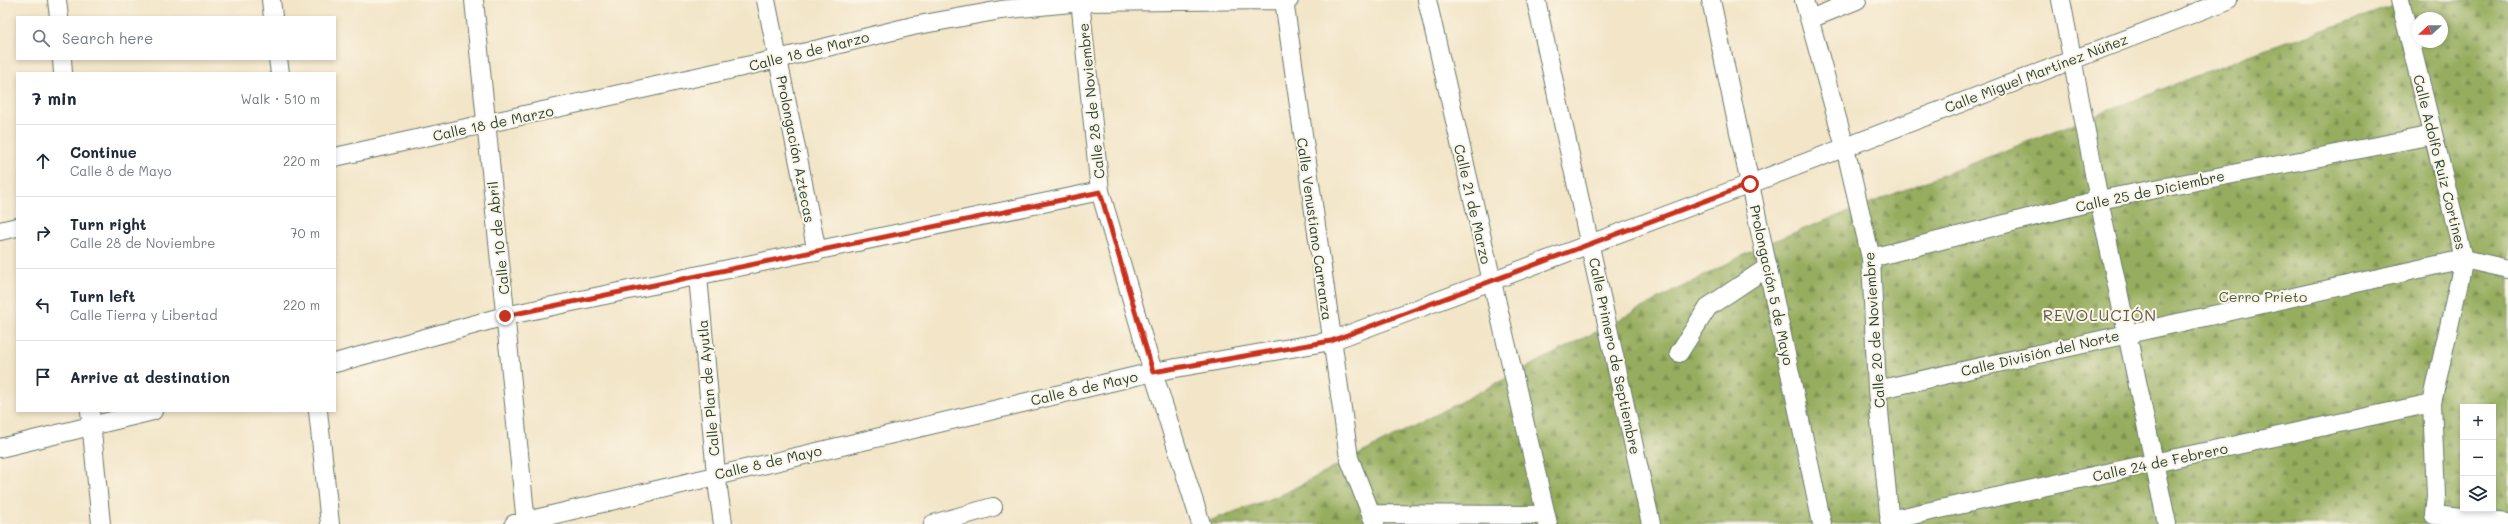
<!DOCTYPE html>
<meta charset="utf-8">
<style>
body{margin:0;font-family:Mali,sans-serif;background:#f2f2f3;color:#1f2937}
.controls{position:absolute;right:12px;bottom:12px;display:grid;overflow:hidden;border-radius:0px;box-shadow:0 2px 6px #0003}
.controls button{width:36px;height:36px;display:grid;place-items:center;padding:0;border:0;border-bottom:1px solid #e0e1e3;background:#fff;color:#1f2937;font:20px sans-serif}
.compass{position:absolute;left:2412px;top:12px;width:36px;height:36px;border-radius:50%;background:#fff;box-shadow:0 2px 6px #0003;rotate:249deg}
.stop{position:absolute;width:12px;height:12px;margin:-9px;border:3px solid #c8321e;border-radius:50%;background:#fff}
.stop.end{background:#c8321e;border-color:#fff;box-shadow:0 1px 4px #0008}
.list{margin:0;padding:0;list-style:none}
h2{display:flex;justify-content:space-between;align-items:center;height:52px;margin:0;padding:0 16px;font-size:17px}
h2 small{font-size:13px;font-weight:400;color:#747a83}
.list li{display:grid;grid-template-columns:26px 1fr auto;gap:12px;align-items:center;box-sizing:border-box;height:72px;padding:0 16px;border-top:1px solid #e0e1e3}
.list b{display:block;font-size:15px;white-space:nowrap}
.list p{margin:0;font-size:13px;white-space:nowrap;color:#747a83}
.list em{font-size:13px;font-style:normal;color:#747a83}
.icon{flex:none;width:22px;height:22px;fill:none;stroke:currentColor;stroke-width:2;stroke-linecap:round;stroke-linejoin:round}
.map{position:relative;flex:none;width:2508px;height:524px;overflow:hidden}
.search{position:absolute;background:#fff;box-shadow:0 2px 6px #0003;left:16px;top:16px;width:320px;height:44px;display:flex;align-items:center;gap:10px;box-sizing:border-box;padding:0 14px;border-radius:0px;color:#747a83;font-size:15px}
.panel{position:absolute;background:#fff;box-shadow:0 2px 6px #0003;left:16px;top:72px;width:320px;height:340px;border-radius:0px}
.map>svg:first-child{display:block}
.forest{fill:url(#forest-firs);stroke:#5a754a;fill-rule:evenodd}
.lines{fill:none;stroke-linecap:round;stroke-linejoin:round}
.minor-casing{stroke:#697868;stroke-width:20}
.minor{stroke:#fff;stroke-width:18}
.route{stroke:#c8321e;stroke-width:5}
.labels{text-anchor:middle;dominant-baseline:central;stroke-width:4;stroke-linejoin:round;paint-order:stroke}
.street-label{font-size:14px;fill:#1f3d34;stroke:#fcf5e5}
.park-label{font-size:14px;fill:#3f593f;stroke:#fcf5e5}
.quarter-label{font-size:16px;letter-spacing:1px;fill:#5e5e57;stroke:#fcf5e5}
</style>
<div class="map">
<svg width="2508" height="524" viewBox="0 0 2508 524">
<defs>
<pattern id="forest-firs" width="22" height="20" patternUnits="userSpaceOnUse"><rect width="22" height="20" fill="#96ad5f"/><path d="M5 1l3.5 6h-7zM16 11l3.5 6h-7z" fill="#7a8e4f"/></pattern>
</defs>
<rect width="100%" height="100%" fill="#fcf5e5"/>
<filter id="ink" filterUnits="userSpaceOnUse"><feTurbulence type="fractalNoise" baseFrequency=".025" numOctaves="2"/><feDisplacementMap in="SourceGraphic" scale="8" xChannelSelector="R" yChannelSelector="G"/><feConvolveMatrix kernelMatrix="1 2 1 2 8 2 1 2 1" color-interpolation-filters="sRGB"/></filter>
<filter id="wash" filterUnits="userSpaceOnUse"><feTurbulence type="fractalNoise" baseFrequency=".012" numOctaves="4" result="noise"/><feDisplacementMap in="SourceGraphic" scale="16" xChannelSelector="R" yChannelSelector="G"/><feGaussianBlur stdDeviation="0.9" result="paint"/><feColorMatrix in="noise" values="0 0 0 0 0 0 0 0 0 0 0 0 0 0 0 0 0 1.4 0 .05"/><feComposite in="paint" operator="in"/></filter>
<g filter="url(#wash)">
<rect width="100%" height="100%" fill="#f2e5c8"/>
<!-- forest -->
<path class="forest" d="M 2411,0 L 2508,0 L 2508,524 L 1200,524 L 1281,495 L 1763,245 L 2252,54 ZM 2418,18 L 2442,18 L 2442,42 L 2418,42 ZM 2463,407 L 2493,407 L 2493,509 L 2463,509 Z"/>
</g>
<g filter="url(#ink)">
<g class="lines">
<defs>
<path id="minor" d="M 57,0 L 59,17
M 271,0 L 273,17
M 474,0 L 526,524
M 766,0 L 817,252
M 1080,0 L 1100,191 L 1153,372 L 1201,524
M 1284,0 L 1349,458 L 1375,524
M 1427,0 L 1548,524
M 1536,0 L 1651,524
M 1711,0 L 1822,524
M 1804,0 L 1845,147 L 1871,258 L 1877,390 L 1890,524
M 2061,0 L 2099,200 L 2167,524
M 2400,0 L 2464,259 L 2432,403 L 2436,496 L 2434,515
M 1810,19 L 1857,0
M 62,59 L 63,73
M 278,59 L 280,73
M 335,157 L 778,59 L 913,26 L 1001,10 L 1081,2 L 1289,0
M 0,231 L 17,227
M 1871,258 L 2099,200 L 2433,135
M 698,276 L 716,474 L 723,524
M 1679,353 L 1708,307 L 1768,267
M 335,363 L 505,316 L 1100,191
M 1877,390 L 2464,259 L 2508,269
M 90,411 L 101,524
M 318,411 L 330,524
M 0,448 L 153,411
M 1372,514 L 1546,515
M 2434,515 L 2508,523
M 1889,520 L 2432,403
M 514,524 L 1153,372 L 1331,341 L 1750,184 L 2228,0
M 933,524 L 993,507"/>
</defs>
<!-- minor casing -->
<use href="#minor" class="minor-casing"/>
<!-- minor -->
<use href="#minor" class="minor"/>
</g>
</g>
<g class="lines" filter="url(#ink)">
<!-- route -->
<path class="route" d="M 505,316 L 1100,192 L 1153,372 L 1331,341 L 1750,184"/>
</g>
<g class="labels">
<!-- street labels -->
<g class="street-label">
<text transform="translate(809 51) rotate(-14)">Calle 18 de Marzo</text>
<text transform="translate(2036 73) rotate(-21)">Calle Miguel Martínez Núñez</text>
<text transform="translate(1091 101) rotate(-96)">Calle 28 de Noviembre</text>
<text transform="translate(493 123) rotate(-12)">Calle 18 de Marzo</text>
<text transform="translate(796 149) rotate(79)">Prolongación Aztecas</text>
<text transform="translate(2440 162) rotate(76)">Calle Adolfo Ruiz Cortines</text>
<text transform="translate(2150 191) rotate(-12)">Calle 25 de Diciembre</text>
<text transform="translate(1473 204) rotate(77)">Calle 21 de Marzo</text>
<text transform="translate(1315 229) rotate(82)">Calle Venustiano Carranza</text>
<text transform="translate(498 238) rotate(-96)">Calle 10 de Abril</text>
<text transform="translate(1772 285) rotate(78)">Prolongación 5 de Mayo</text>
<text transform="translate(1874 330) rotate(-94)">Calle 20 de Noviembre</text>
<text transform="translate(2040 353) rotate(-13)">Calle División del Norte</text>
<text transform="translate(1615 356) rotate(78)">Calle Primero de Septiembre</text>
<text transform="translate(708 388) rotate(-95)">Calle Plan de Ayutla</text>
<text transform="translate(1084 388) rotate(-13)">Calle 8 de Mayo</text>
<text transform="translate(768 462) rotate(-13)">Calle 8 de Mayo</text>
<text transform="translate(2160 462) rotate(-12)">Calle 24 de Febrero</text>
</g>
<!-- park labels -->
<g class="park-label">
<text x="2263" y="296">Cerro Prieto</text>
</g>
<!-- quarter labels -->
<g class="quarter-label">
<text x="2100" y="314">REVOLUCIÓN</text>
</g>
</g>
</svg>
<div class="controls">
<button>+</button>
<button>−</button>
<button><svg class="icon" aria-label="layers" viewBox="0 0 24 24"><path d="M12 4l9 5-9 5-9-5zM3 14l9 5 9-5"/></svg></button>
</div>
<svg class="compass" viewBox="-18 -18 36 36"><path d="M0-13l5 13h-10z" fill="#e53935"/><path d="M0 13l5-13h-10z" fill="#747a83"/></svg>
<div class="stop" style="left:1750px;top:184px"></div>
<div class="stop end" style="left:505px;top:316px"></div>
<div class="search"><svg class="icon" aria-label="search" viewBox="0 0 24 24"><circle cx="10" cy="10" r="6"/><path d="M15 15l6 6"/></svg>Search here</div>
<section class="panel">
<h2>7 min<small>Walk · 510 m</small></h2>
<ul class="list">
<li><svg class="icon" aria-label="ahead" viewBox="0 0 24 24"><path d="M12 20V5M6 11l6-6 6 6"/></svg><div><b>Continue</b><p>Calle 8 de Mayo</p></div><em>220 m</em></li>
<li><svg class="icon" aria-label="right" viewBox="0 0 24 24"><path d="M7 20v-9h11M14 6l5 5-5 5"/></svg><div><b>Turn right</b><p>Calle 28 de Noviembre</p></div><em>70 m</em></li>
<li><svg class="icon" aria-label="left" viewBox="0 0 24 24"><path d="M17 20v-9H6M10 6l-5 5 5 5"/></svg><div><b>Turn left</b><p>Calle Tierra y Libertad</p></div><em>220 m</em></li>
<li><svg class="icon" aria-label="arrive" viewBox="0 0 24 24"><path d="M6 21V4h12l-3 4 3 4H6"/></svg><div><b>Arrive at destination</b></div></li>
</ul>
</section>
</div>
